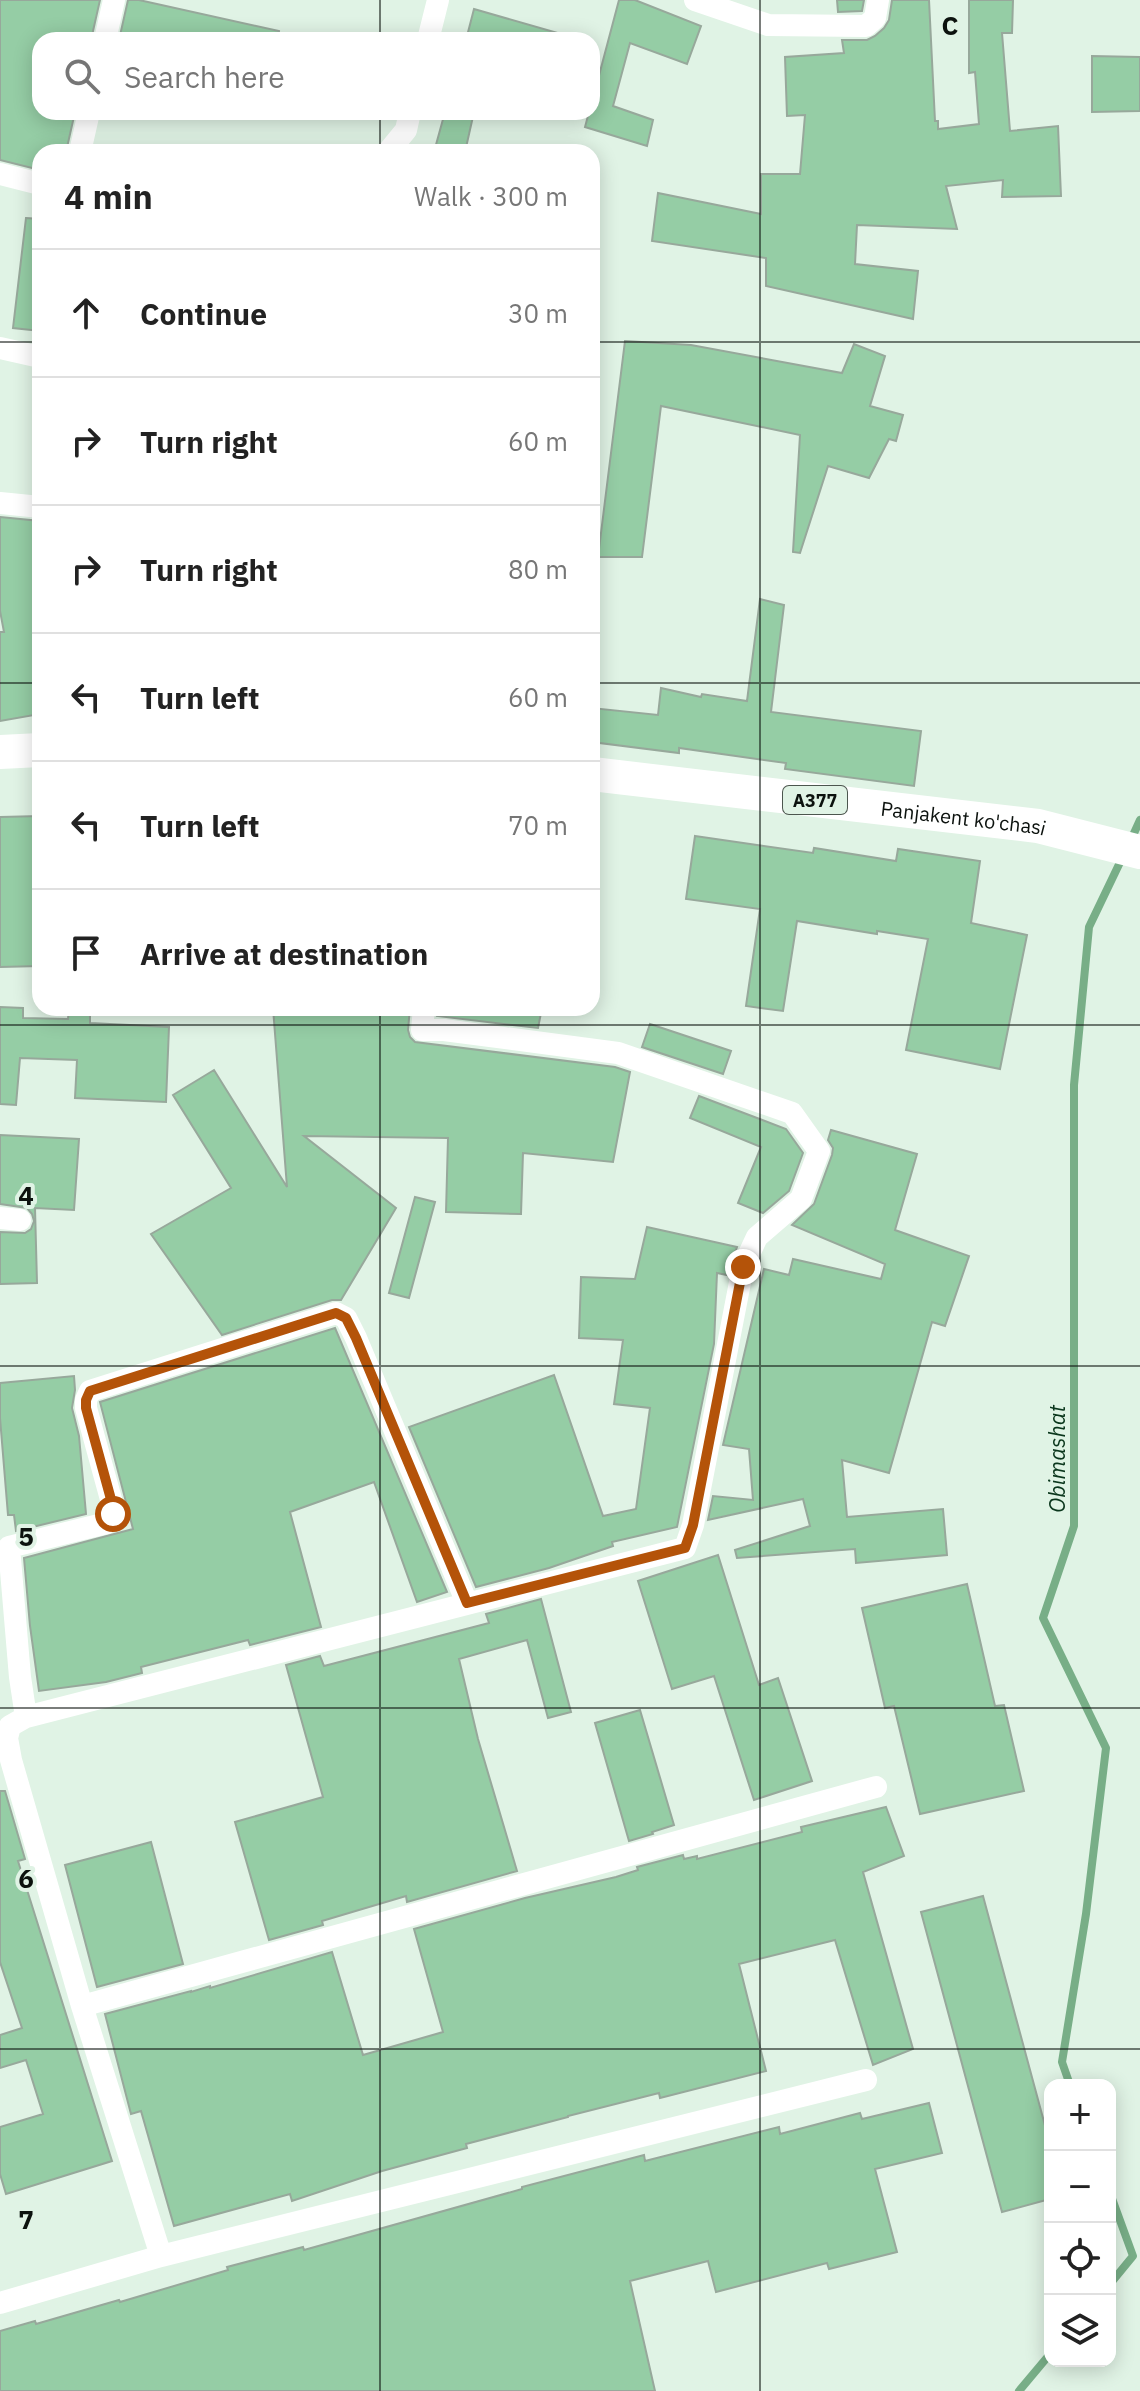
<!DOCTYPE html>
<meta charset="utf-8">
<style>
body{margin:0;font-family:"IBM Plex Sans",sans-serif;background:#f6f6f6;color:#222}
.controls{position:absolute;right:24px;bottom:24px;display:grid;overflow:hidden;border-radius:16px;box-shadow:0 4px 20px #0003}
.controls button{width:72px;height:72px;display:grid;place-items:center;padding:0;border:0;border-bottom:2px solid #e0e0e0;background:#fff;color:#222;font:40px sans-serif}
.stop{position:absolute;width:24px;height:24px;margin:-18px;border:6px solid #b45309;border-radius:50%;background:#fff}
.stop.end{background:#b45309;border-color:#fff;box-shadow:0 2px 8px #0008}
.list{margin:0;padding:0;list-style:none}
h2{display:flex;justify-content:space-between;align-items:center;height:104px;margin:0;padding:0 32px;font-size:34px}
h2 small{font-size:26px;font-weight:400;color:#767676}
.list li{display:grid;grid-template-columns:52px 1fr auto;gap:24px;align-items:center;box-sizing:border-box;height:128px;padding:0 32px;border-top:2px solid #e0e0e0}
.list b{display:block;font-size:30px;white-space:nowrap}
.list em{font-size:26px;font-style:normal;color:#767676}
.icon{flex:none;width:44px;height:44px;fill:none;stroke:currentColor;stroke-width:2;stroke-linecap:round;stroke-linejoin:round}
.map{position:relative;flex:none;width:1140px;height:2391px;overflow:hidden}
.search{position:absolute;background:#fff;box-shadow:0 4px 20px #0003;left:32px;top:32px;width:568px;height:88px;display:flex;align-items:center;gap:20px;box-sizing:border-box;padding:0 28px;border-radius:24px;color:#767676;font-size:30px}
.panel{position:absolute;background:#fff;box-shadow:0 4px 20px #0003;left:32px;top:144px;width:568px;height:872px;border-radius:24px}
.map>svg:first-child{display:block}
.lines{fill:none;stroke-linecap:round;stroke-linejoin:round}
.stream{stroke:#78ae87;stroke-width:8}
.building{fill:#95cda5;stroke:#97a89b;stroke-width:2}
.street{stroke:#fff;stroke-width:22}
.primary{stroke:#fff;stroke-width:34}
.route{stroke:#b45309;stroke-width:10}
.grid{fill:none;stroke:#0c120e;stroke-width:2;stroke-opacity:0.55}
.labels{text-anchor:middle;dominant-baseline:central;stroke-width:8;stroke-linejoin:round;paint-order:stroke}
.shield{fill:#e0f3e5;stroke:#4c564e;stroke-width:2}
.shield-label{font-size:18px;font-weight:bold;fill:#0c120e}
.street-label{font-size:20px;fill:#0c120e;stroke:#e0f3e5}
.water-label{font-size:22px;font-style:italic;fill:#0a361c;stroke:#e0f3e5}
.grid-label{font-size:26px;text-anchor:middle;font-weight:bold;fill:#0c120e;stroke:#e0f3e5;stroke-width:8;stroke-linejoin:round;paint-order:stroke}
</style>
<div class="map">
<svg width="1140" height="2391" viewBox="0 0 1140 2391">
<rect width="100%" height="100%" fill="#e0f3e5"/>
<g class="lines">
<!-- stream -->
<path class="stream" d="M 1130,842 L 1140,820
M 1070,2085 L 1062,2062 L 1086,1914 L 1106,1748 L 1043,1618 L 1074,1526 L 1074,1085 L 1089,927 L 1124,854
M 1110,2193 L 1133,2256 L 1110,2284
M 1019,2391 L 1050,2354"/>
</g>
<!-- building -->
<path class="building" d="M 0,0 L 100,0 L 91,40 L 40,40 L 40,112 L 75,112 L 66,152 L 40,152 L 40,170 L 0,160 Z
M 128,0 L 139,0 L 279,31 L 278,40 L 119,40 Z
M 619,0 L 635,0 L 701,26 L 687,64 L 630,43 L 613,106 L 653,120 L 647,146 L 585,127 L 589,112 L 592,112 L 592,102 Z
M 837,0 L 864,0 L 862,11 L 838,12 Z
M 892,0 L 929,0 L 935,121 L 938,121 L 938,129 L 979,124 L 975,72 L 969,73 L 969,0 L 1013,0 L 1012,33 L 1002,33 L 1010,131 L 1058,126 L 1061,196 L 1002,197 L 1003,180 L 946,186 L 957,229 L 857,225 L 855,264 L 918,271 L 913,319 L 766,286 L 766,258 L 652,241 L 658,193 L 761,214 L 761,174 L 800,174 L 805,115 L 787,116 L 785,57 L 844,53 L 842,40 L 867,40 L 875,36 L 884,28 L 889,20 Z
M 474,9 L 561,34 L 560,40 L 466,40 Z
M 1092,56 L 1140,57 L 1140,111 L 1092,112 Z
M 445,112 L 474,112 L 465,152 L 434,152 Z
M 26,218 L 40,219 L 40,331 L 13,328 Z
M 625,341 L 691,345 L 842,373 L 854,344 L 885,356 L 870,406 L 903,415 L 896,441 L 889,439 L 869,478 L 828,466 L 800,553 L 793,552 L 800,435 L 661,406 L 642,557 L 598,557 Z
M 0,517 L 40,521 L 40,714 L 0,721 L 0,632 L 4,632 L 0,611 Z
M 760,599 L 784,605 L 771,712 L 921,731 L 914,786 L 785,769 L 786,763 L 679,748 L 679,753 L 592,742 L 592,708 L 658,715 L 661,688 L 701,697 L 702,694 L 747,701 Z
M 40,816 L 40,966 L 0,967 L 0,817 Z
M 695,836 L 813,853 L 814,848 L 896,861 L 898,849 L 980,861 L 971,923 L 1027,935 L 1000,1069 L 906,1050 L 928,939 L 877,931 L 877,934 L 797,921 L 783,1011 L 746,1006 L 760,909 L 686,899 Z
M 0,1007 L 23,1008 L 23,1018 L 68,1019 L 69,1008 L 90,1008 L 90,1023 L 169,1027 L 166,1102 L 75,1098 L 77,1060 L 20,1058 L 16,1105 L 0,1104 Z
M 273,1008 L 410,1008 L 408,1030 L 410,1037 L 415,1042 L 615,1067 L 630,1072 L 613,1162 L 523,1153 L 521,1214 L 446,1212 L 448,1138 L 304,1136 L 396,1208 L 341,1300 L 332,1300 L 222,1335 L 151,1234 L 231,1188 L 173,1095 L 214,1070 L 287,1187 Z
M 438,1008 L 542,1008 L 538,1028 L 437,1016 Z
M 650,1024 L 731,1051 L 723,1074 L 642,1047 Z
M 699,1096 L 786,1129 L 803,1153 L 789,1191 L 763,1213 L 738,1203 L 761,1147 L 690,1118 Z
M 831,1130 L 917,1154 L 895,1230 L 969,1256 L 945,1326 L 932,1322 L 889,1473 L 842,1460 L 847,1517 L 943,1509 L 947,1555 L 856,1563 L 855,1549 L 737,1558 L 735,1550 L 810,1526 L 803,1499 L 708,1520 L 713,1496 L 753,1500 L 749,1449 L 723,1445 L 764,1269 L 789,1275 L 793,1259 L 881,1279 L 885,1264 L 792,1225 L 814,1204 L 832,1155 L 833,1148 L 828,1140 Z
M 0,1135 L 79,1139 L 74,1210 L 35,1208 L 37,1283 L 0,1284 L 0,1232 L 25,1233 L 31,1229 L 34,1221 L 32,1214 L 27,1208 L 0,1204 Z
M 415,1197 L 435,1202 L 409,1298 L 389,1293 Z
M 647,1227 L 737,1247 L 727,1275 L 717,1273 L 714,1344 L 677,1527 L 612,1542 L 613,1546 L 549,1568 L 476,1587 L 409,1427 L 554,1375 L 603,1516 L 636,1509 L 650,1408 L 614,1404 L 623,1340 L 579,1338 L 581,1277 L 635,1279 Z
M 335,1328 L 447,1592 L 417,1602 L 374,1482 L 290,1512 L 321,1627 L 250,1645 L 248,1640 L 141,1667 L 142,1673 L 106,1682 L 39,1691 L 30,1626 L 24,1558 L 133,1529 L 100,1402 Z
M 74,1376 L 75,1390 L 72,1408 L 79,1436 L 86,1514 L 16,1531 L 14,1515 L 8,1515 L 0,1418 L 0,1383 Z
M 718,1555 L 759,1685 L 778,1678 L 812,1781 L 754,1800 L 714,1676 L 672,1689 L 638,1581 Z
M 967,1584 L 995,1706 L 1004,1705 L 1024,1791 L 920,1814 L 894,1706 L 885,1708 L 862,1608 Z
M 541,1599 L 571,1712 L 548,1718 L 527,1640 L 459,1659 L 478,1739 L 517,1871 L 407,1902 L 406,1896 L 322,1921 L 323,1925 L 269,1940 L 235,1822 L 323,1797 L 286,1665 L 320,1656 L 324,1666 L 489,1623 L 486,1614 Z
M 640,1710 L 674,1825 L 652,1832 L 653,1834 L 629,1841 L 595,1723 Z
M 0,1791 L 5,1791 L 25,1859 L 18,1861 L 112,2161 L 6,2194 L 0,2174 L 0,2127 L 43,2114 L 26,2060 L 0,2068 L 0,2035 L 22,2028 L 0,1962 Z
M 886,1807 L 904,1856 L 863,1872 L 913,2049 L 873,2065 L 835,1940 L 739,1964 L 766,2071 L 660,2098 L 659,2093 L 568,2116 L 568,2117 L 466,2144 L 467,2148 L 382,2171 L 292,2201 L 290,2194 L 174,2226 L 141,2111 L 131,2114 L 105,2014 L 191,1991 L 191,1992 L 210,1986 L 210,1988 L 332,1952 L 363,2055 L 443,2032 L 414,1929 L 525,1898 L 616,1877 L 638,1870 L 637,1867 L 683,1855 L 684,1859 L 697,1856 L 697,1859 L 802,1832 L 801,1827 Z
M 151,1842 L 183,1964 L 97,1987 L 65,1865 Z
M 983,1896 L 1050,2144 L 1050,2199 L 1002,2212 L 921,1912 Z
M 929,2103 L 942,2153 L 875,2169 L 897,2252 L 829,2269 L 827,2263 L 716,2292 L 708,2261 L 630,2281 L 655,2391 L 0,2391 L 0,2331 L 35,2321 L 36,2324 L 119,2300 L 120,2302 L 228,2270 L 227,2267 L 303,2247 L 304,2250 L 522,2189 L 522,2187 L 644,2155 L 645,2161 L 779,2127 L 780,2134 L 860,2113 L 862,2119 Z"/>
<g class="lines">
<!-- street -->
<path class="street" d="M 695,0 L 768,25 L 866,26 L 875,18 L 878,0
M 105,40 L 114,0
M 428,40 L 438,0
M 80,152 L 89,112
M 388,152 L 406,130 L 410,112
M 0,174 L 40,184
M 0,348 L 40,357
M 0,503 L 40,507
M 0,1218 L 20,1220
M 26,1717 L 685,1548 L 693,1525 L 743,1267 L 757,1237 L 801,1199 L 819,1151 L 792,1113 L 618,1053 L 444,1030 L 422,1030 L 424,1008
M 82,2006 L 876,1787
M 161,2256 L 82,2006 L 11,1760 L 7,1738 L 10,1726 L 26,1717 L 20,1677 L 9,1547 L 107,1523 L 112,1519 L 112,1503 L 86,1408 L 86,1400 L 90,1391 L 336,1313 L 346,1318 L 356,1338 L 467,1603
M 0,2303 L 161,2256 L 866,2080"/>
<!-- primary -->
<g class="primary">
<path d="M 0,752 L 40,750"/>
<path id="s1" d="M 592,774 L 1038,826 L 1140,852"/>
</g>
</g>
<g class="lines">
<!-- route -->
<path class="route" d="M 113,1514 L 112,1503 L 86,1408 L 86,1400 L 90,1391 L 336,1313 L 346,1318 L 356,1338 L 467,1603 L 685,1548 L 693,1525 L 743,1267"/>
</g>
<!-- grid -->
<path class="grid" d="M 380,0 L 380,40M 760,0 L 760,2391M 380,112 L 380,152M 0,342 L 40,342M 592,342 L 1140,342M 0,683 L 40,683M 592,683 L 1140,683M 380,1008 L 380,2391M 0,1025 L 1140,1025M 0,1366 L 1140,1366M 0,1708 L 1140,1708M 0,2049 L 1140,2049"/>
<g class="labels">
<!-- shield labels -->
<rect class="shield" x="783" y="786" width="64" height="28" rx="6"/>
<g class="shield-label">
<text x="815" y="800">A377</text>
</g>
<!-- street labels -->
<g class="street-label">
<text stroke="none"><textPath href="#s1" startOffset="374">Panjakent ko'chasi</textPath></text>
</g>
<!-- water labels -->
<g class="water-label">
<text transform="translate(1056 1459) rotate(-90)">Obimashat</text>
</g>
</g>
<g class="grid-label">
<text x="950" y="35">C</text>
<text x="26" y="1205">4</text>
<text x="26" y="1546">5</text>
<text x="26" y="1888">6</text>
<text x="26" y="2229">7</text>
</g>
</svg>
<div class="controls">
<button>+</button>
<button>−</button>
<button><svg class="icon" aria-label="locate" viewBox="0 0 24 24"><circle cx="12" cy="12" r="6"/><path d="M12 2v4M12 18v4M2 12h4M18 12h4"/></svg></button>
<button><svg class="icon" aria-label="layers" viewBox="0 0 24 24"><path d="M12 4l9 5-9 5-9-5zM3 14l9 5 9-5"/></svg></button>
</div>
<div class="stop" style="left:113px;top:1514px"></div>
<div class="stop end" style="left:743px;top:1267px"></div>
<div class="search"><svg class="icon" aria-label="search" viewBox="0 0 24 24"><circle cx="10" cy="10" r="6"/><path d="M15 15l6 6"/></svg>Search here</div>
<section class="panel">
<h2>4 min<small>Walk · 300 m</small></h2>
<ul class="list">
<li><svg class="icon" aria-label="ahead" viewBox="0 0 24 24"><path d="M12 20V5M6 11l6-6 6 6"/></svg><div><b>Continue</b></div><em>30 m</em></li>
<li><svg class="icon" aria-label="right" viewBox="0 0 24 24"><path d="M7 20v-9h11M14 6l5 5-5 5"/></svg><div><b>Turn right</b></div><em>60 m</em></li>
<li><svg class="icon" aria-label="right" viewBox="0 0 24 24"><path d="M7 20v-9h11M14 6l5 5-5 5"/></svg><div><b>Turn right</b></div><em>80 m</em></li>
<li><svg class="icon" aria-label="left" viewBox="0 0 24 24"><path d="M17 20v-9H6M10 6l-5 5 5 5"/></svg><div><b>Turn left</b></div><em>60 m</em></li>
<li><svg class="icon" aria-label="left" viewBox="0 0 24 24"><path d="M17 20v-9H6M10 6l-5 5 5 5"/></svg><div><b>Turn left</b></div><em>70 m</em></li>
<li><svg class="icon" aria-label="arrive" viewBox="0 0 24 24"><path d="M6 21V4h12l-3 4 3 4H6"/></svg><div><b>Arrive at destination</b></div></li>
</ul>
</section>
</div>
